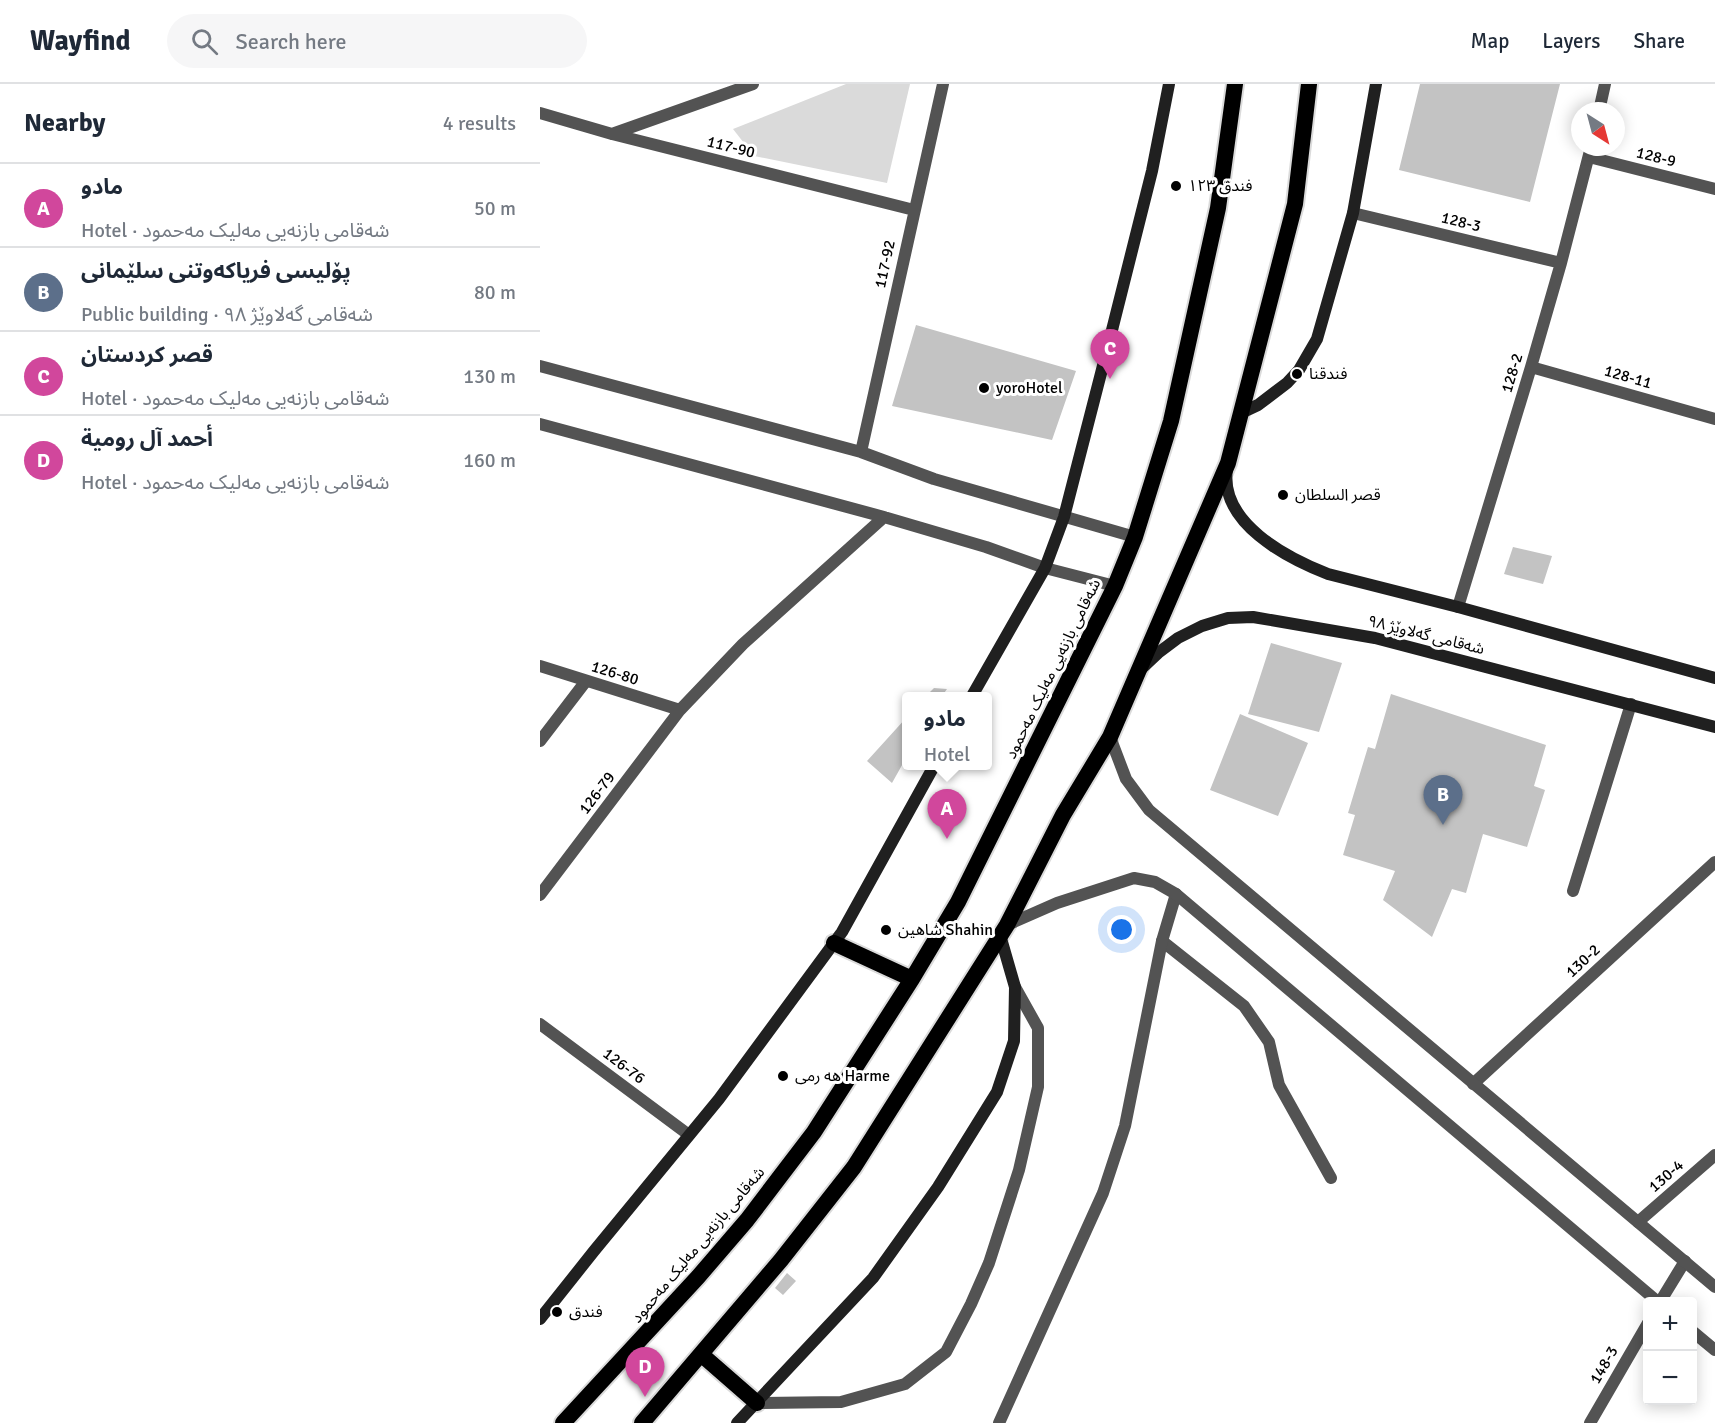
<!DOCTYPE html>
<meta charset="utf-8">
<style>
body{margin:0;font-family:Signika,"Noto Sans Arabic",sans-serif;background:#f6f6f7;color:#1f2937}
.controls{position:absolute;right:18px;bottom:18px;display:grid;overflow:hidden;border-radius:6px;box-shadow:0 3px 15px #0003}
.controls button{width:54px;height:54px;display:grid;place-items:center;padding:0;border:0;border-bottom:2px solid #e0e1e3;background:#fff;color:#1f2937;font:30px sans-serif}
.compass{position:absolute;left:1031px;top:18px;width:54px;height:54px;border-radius:50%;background:#fff;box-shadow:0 3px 15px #0003;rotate:144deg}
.you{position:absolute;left:582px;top:846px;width:21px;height:21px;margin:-15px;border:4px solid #fff;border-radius:50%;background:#1a73e8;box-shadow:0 0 0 9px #1a73e833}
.badge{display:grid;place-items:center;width:39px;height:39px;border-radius:50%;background:#b45309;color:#fff;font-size:20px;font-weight:700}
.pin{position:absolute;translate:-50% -50px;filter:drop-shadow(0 2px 3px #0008)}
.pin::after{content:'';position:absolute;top:32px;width:21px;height:18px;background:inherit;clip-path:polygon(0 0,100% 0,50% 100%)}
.popup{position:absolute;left:362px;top:608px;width:90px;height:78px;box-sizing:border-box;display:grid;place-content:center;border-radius:6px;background:#fff;filter:drop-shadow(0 2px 4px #0005);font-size:20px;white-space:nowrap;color:#747a83}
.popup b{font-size:22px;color:#1f2937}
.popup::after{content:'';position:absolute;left:50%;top:100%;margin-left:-12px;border:12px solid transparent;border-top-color:#fff}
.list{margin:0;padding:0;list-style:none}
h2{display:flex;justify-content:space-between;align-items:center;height:78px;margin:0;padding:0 24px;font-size:26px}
h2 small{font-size:20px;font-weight:400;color:#747a83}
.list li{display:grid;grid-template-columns:39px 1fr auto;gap:18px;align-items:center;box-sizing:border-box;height:84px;padding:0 24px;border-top:2px solid #e0e1e3}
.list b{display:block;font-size:22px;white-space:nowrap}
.list p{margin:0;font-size:20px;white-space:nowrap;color:#747a83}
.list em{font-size:20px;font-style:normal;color:#747a83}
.icon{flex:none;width:33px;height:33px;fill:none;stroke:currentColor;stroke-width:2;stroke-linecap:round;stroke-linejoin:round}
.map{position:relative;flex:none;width:1175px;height:1339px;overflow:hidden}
header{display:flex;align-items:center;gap:36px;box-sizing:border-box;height:84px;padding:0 30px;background:#fff;border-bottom:2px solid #e0e1e3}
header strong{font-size:28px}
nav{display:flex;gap:33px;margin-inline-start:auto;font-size:21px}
.search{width:420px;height:54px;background:#f6f6f7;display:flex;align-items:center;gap:15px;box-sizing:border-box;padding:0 21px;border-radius:33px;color:#747a83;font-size:22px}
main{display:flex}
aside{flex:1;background:#fff}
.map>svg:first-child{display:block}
.green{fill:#dadada}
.building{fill:#c3c3c3}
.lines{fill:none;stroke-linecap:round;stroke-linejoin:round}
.trunk-casing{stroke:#dbdbdb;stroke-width:20}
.service{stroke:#535353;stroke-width:12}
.minor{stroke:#535353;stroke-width:12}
.tertiary{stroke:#535353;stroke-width:12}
.secondary{stroke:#202020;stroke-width:12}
.trunk{stroke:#000;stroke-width:16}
.poi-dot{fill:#000;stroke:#fff;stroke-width:2}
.labels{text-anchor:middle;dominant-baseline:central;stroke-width:6;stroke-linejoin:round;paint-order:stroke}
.street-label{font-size:16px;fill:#000;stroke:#fff}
.poi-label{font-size:16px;fill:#000;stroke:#fff;text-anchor:start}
</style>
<header>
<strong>Wayfind</strong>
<div class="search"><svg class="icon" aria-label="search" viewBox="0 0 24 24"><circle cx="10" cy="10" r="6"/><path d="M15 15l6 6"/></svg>Search here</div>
<nav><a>Map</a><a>Layers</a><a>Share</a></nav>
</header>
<main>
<aside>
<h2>Nearby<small>4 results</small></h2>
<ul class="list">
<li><span class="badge" style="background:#d1479c">A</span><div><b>مادو</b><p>Hotel · شەقامی بازنەیی مەلیک مەحمود</p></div><em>50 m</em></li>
<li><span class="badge" style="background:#5c6f8a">B</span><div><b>پۆلیسی فریاکەوتنی سلێمانی</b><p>Public building · شەقامی گەلاوێژ ٩٨</p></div><em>80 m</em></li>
<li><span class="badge" style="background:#d1479c">C</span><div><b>قصر كردستان</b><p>Hotel · شەقامی بازنەیی مەلیک مەحمود</p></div><em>130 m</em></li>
<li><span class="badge" style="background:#d1479c">D</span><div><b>أحمد آل رومية</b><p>Hotel · شەقامی بازنەیی مەلیک مەحمود</p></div><em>160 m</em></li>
</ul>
</aside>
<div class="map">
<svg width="1175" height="1339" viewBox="0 0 1175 1339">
<rect width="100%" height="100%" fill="#fff"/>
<!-- green -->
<path class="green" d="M 306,0 L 370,0 L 347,99 L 214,72 L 193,45 Z"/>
<!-- building -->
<path class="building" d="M 880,0 L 1020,0 L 990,118 L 859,86 Z
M 376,241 L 536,287 L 512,356 L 352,322 Z
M 973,463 L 1012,472 L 1003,500 L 964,490 Z
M 731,559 L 802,579 L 779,648 L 708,630 Z
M 394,604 L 407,605 L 402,612 L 386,612 Z
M 851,610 L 1006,661 L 994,702 L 1005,706 L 987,763 L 943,750 L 926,809 L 912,805 L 892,853 L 843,816 L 855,787 L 803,771 L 815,731 L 808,729 L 828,663 L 835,665 Z
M 700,630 L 768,659 L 738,732 L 670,706 Z
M 366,634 L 366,674 L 352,699 L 327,677 Z
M 247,1189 L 256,1197 L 243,1211 L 235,1204 Z"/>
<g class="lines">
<defs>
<path id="trunk" d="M 294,859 L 372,895
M 162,1271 L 217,1319
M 23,1339 L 158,1193 L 207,1136 L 274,1048 L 372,895 L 418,818 L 575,502 L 595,453 L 631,337 L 678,124 L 695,0
M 102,1339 L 241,1176 L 314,1083 L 467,841 L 523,731 L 570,653 L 688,379 L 755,120 L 769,0"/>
</defs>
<!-- trunk casing -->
<use href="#trunk" class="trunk-casing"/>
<!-- service -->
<path class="service" d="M 0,657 L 46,597
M 1033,807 L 1091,620
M 622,857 L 704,922 L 729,958 L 739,1001 L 791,1094
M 217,1319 L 301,1318 L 365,1300 L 406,1268 L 431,1220 L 449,1179 L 479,1086 L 498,1003 L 498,944 L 475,903"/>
<!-- minor -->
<path class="minor" d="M 1059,27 L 1065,0
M 0,29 L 72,50 L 374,126
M 72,50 L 213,0
M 1049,73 L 1175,105
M 813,129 L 1021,179
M 0,282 L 321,368 L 394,395 L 595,453
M 991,283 L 1175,335
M 0,340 L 344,433 L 446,463 L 505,484 L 575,502
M 321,368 L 403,0
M 918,523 L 991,283 L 1021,179 L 1051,63
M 0,582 L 140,626
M 0,811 L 140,626 L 203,560 L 344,433
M 0,940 L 149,1051
M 933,1000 L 1175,778
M 1098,1138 L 1175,1071
M 1120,1218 L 1145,1177
M 459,1339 L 563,1109 L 585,1042 L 622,857 L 636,810
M 1050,1339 L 1108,1239"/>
<!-- tertiary -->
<path class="tertiary" d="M 570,653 L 586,695 L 609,726 L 1175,1203
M 467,841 L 517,819 L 594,794 L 615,798 L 636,810 L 1118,1218
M 1152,1247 L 1175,1266"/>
<!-- secondary -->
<path class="secondary" d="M 701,329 L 718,321 L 747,299 L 759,286 L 777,255 L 813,129 L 836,0
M 687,385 C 679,439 747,474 788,490 L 918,523 L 1175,594
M 602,584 L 618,569 L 638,554 L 662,542 L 688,534 L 713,533 L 835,554 L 1175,643
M 432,612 L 505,484 L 524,433 L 567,266 L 612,87 L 629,0
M 0,1235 L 54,1167 L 179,1015 L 302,848 L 394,682
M 197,1339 L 333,1194 L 398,1103 L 457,1008 L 474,957 L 475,903 L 460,851"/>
<!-- trunk -->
<use href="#trunk" class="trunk"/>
</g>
<!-- markers -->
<g class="poi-dot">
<circle cx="636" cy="102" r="6"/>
<circle cx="757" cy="290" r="6"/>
<circle cx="444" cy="304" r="6"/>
<circle cx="743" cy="411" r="6"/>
<circle cx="346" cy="846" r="6"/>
<circle cx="243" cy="992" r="6"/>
<circle cx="17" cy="1228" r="6"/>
</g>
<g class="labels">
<!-- street labels -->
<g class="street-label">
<text transform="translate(191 63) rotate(14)">117-90</text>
<text transform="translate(1116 73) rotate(14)">128-9</text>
<text transform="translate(921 138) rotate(14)">128-3</text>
<text transform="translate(345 180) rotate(-78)">117-92</text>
<text transform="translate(972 289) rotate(-73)">128-2</text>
<text transform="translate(1088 293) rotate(16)">128-11</text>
<text transform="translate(886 551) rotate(14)">شەقامی گەلاوێژ ٩٨</text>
<text transform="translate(513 585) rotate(-64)">شەقامی بازنەیی مەلیک مەحمود</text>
<text transform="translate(75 589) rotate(17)">126-80</text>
<text transform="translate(57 709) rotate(-53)">126-79</text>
<text transform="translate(1043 877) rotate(-43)">130-2</text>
<text transform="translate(84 982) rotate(37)">126-76</text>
<text transform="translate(1126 1092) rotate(-41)">130-4</text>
<text transform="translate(158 1161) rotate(-50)">شەقامی بازنەیی مەلیک مەحمود</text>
<text transform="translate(1064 1281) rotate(-60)">148-3</text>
</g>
<!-- poi labels -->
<g class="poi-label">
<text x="648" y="102">فندق ١٢٣</text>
<text x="769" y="290">فندقنا</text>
<text x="456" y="304">yoroHotel</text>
<text x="755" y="411">قصر السلطان</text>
<text x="358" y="846">شاهین Shahin</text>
<text x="255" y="992">هه رمی Harme</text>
<text x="29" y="1228">فندق</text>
</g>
</g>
</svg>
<div class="controls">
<button>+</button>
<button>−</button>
</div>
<svg class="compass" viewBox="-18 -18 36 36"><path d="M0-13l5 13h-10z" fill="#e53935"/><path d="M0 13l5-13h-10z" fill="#747a83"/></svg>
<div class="you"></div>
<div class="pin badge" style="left:407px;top:755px;background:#d1479c">A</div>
<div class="popup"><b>مادو</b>Hotel</div>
<div class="pin badge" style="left:903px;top:741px;background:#5c6f8a">B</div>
<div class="pin badge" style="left:570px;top:295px;background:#d1479c">C</div>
<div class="pin badge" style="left:105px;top:1313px;background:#d1479c">D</div>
</div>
</main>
